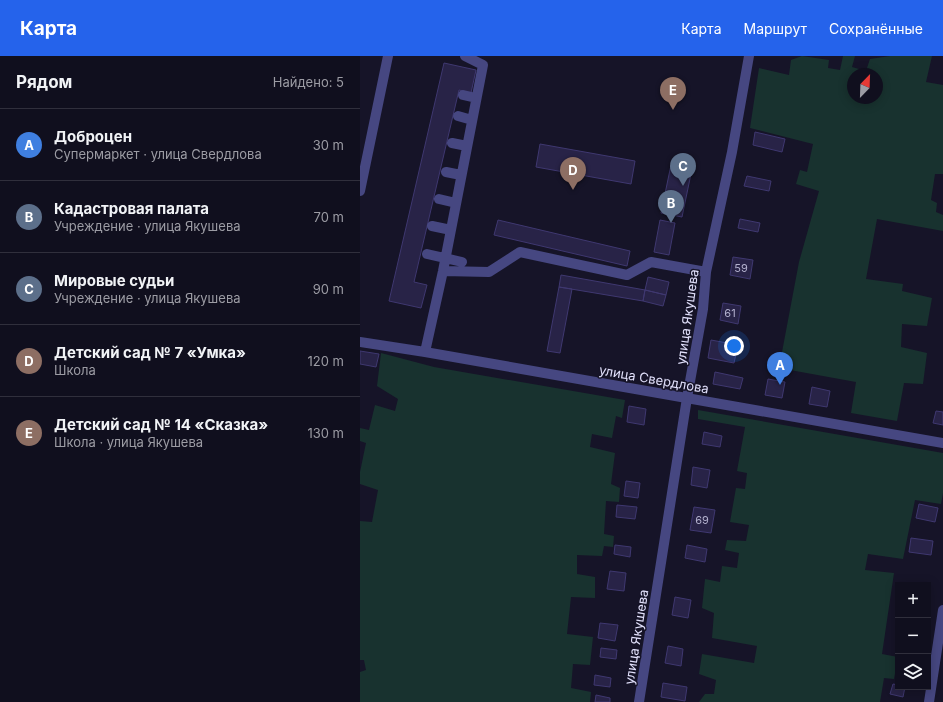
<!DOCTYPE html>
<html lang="ru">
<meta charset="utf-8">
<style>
body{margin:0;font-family:Inter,sans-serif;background:#1e1d2b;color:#f1f3f6}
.controls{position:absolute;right:12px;bottom:12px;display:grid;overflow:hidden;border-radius:0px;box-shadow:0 2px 10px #0003}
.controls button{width:36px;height:36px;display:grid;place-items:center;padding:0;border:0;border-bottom:1px solid #302f3c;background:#100f1e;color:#f1f3f6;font:20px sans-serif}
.compass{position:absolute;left:487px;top:12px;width:36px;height:36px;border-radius:50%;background:#100f1e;box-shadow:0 2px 10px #0003;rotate:23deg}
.you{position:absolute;left:374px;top:290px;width:14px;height:14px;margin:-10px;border:3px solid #fff;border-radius:50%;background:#1a73e8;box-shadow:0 0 0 6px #1a73e833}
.badge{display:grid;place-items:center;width:26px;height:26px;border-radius:50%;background:#2563eb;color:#fff;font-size:13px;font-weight:700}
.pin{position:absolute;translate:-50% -33px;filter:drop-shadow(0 1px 2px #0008)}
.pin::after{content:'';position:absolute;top:21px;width:14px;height:12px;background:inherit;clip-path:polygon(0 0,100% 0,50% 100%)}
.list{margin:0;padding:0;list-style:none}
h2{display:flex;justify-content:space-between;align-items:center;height:52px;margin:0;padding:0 16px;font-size:17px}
h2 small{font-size:13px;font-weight:400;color:#9c9ca4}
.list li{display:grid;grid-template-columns:26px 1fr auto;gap:12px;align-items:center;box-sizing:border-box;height:72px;padding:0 16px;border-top:1px solid #302f3c}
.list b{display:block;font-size:15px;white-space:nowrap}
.list p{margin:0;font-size:13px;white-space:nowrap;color:#9c9ca4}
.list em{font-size:13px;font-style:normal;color:#9c9ca4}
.icon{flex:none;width:22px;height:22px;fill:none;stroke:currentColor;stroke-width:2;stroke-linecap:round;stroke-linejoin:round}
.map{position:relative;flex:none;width:583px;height:646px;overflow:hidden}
header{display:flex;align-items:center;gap:24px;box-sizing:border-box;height:56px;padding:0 20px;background:#2563eb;color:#fff}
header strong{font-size:19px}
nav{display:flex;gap:22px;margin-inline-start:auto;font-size:14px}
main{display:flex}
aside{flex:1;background:#100f1e}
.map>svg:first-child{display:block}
.green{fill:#18322f;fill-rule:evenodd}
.building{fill:#282347;stroke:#3f3870}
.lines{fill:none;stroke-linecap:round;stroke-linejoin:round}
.minor{stroke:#464781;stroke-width:10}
.labels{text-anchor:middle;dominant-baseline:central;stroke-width:3;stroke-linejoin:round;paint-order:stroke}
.number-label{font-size:11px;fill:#b3b1ce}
.street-label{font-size:13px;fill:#e1e0fb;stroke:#161428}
</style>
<header>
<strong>Карта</strong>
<nav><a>Карта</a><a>Маршрут</a><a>Сохранённые</a></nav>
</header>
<main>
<aside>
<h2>Рядом<small>Найдено: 5</small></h2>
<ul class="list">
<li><span class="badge" style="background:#3f7fe0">A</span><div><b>Доброцен</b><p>Супермаркет · улица Свердлова</p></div><em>30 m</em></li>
<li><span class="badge" style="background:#5c6f8a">B</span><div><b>Кадастровая палата</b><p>Учреждение · улица Якушева</p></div><em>70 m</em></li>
<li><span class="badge" style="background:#5c6f8a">C</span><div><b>Мировые судьи</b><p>Учреждение · улица Якушева</p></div><em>90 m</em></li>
<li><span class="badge" style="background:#8d6e63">D</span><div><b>Детский сад № 7 «Умка»</b><p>Школа</p></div><em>120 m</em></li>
<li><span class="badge" style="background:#8d6e63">E</span><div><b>Детский сад № 14 «Сказка»</b><p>Школа · улица Якушева</p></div><em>130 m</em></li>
</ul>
</aside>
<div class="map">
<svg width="583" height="646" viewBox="0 0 583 646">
<rect width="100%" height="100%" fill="#161428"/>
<!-- green -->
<path class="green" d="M 442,0 L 469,4 L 468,12 L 480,14 L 483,0 L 495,0 L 492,11 L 506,15 L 510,3 L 530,0 L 572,0 L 566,26 L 583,29 L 583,118 L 575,118 L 571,144 L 577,147 L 576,156 L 583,159 L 583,175 L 517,163 L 506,223 L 543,228 L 542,235 L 572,242 L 567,270 L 542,268 L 541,291 L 567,297 L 563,328 L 544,327 L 537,365 L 491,357 L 496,326 L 419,312 L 439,206 L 459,135 L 436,128 L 440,114 L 447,116 L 453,88 L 390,72 L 399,12 L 429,19 L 431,4 ZM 493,18 L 517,18 L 517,42 L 493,42 Z
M 21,297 L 74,311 L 265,344 L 262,362 L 256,360 L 252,382 L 232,378 L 230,391 L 255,397 L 251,428 L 260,432 L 259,446 L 246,445 L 244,478 L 254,480 L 253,491 L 244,490 L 242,500 L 217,499 L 217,518 L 235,521 L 235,542 L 211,541 L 207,578 L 233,581 L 230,609 L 213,608 L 211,632 L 231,636 L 230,646 L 0,646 L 0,616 L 6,614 L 4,604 L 0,604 L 0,465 L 12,466 L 18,434 L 0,428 L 0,416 L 6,387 L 0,385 L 0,372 L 9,374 L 15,349 L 35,355 L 38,343 L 17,330 Z
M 338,354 L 583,397 L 583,437 L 581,448 L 555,444 L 543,503 L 508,498 L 505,514 L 534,517 L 522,598 L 538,601 L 534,623 L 524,622 L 520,646 L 339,646 L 345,638 L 354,638 L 356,624 L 339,618 L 342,598 L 394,607 L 397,590 L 352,582 L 354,557 L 342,552 L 345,523 L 360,526 L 362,510 L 377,512 L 379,497 L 365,494 L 367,484 L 386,485 L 389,469 L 370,466 L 376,432 L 385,433 L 387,417 L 377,415 L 385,371 L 338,363 Z"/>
<!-- building -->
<path class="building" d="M 84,7 L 116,14 L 111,37 L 99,34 L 54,226 L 67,229 L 61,252 L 29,245 Z
M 395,76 L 425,83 L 422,96 L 393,89 Z
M 180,88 L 275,105 L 271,128 L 176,111 Z
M 311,109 L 332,113 L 322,161 L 301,157 Z
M 387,120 L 411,125 L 409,135 L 384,130 Z
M 380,163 L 400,167 L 398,176 L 378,172 Z
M 138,164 L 270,195 L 267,210 L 134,179 Z
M 300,164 L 315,167 L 309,199 L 294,196 Z
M 373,201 L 393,204 L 390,223 L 370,219 Z
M 201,219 L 285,234 L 283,245 L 199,231 Z
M 288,221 L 309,226 L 306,239 L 285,234 Z
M 199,231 L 212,233 L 200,297 L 187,295 Z
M 285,234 L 306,239 L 303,250 L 283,245 Z
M 363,247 L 381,250 L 378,268 L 360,264 Z
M 351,284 L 378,289 L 374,307 L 348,302 Z
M 0,295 L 19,298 L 16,311 L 0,308 Z
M 355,316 L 383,322 L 380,333 L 353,328 Z
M 408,323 L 425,326 L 422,342 L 405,339 Z
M 452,331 L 470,335 L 467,351 L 449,348 Z
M 269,350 L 286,353 L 284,369 L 267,366 Z
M 576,355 L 583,356 L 583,369 L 573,367 Z
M 344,376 L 362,380 L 360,391 L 342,388 Z
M 333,411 L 350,414 L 347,432 L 331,429 Z
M 266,425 L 280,427 L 278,442 L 264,440 Z
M 559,448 L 578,452 L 575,466 L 556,462 Z
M 257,449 L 277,451 L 275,463 L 256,461 Z
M 334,451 L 355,454 L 351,477 L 330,474 Z
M 551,482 L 573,485 L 571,499 L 549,496 Z
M 255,489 L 271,491 L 270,501 L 254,498 Z
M 327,489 L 347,493 L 345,506 L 325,502 Z
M 250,515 L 266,517 L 264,535 L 247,533 Z
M 315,541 L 331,544 L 328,562 L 312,559 Z
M 240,567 L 258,569 L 255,585 L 238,582 Z
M 308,590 L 323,593 L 321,610 L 305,607 Z
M 241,592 L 257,594 L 256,603 L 240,601 Z
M 235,619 L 251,622 L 250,631 L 234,629 Z
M 303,627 L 327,631 L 325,645 L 301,641 Z
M 533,628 L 538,629 L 538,631 L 545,631 L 543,641 L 530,638 Z
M 236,639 L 250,642 L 250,646 L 235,646 Z"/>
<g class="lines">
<!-- minor -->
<path class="minor" d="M 103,39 L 116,42
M 98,60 L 112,64
M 92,87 L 107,90
M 86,116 L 101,119
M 0,135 L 28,0
M 79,143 L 96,147
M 72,170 L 91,174
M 67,198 L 102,206
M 83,215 L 129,216 L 160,196 L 267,219 L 291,206 L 346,216
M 0,286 L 65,296 L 583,387
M 65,296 L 83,215 L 123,9 L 105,0
M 279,646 L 327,342 L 343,253 L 346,216 L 372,96 L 389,0
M 569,646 L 583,554"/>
</g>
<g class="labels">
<!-- number labels -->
<g class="number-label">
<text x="381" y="212">59</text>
<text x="370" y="257">61</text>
<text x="342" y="464">69</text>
</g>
<!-- street labels -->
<g class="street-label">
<text transform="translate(327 261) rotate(-82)">улица Якушева</text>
<text transform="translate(294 323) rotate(10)">улица Свердлова</text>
<text transform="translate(276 581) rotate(-81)">улица Якушева</text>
</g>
</g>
</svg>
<div class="controls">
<button>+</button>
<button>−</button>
<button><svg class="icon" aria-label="layers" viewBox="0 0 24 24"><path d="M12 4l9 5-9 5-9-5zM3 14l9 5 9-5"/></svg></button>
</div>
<svg class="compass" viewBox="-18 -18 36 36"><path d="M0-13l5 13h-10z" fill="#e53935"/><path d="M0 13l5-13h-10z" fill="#9c9ca4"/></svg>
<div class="you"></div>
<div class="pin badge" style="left:420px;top:329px;background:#3f7fe0">A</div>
<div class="pin badge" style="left:311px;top:167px;background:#5c6f8a">B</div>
<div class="pin badge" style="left:323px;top:130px;background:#5c6f8a">C</div>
<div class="pin badge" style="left:213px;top:134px;background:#8d6e63">D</div>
<div class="pin badge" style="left:313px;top:54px;background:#8d6e63">E</div>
</div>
</main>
